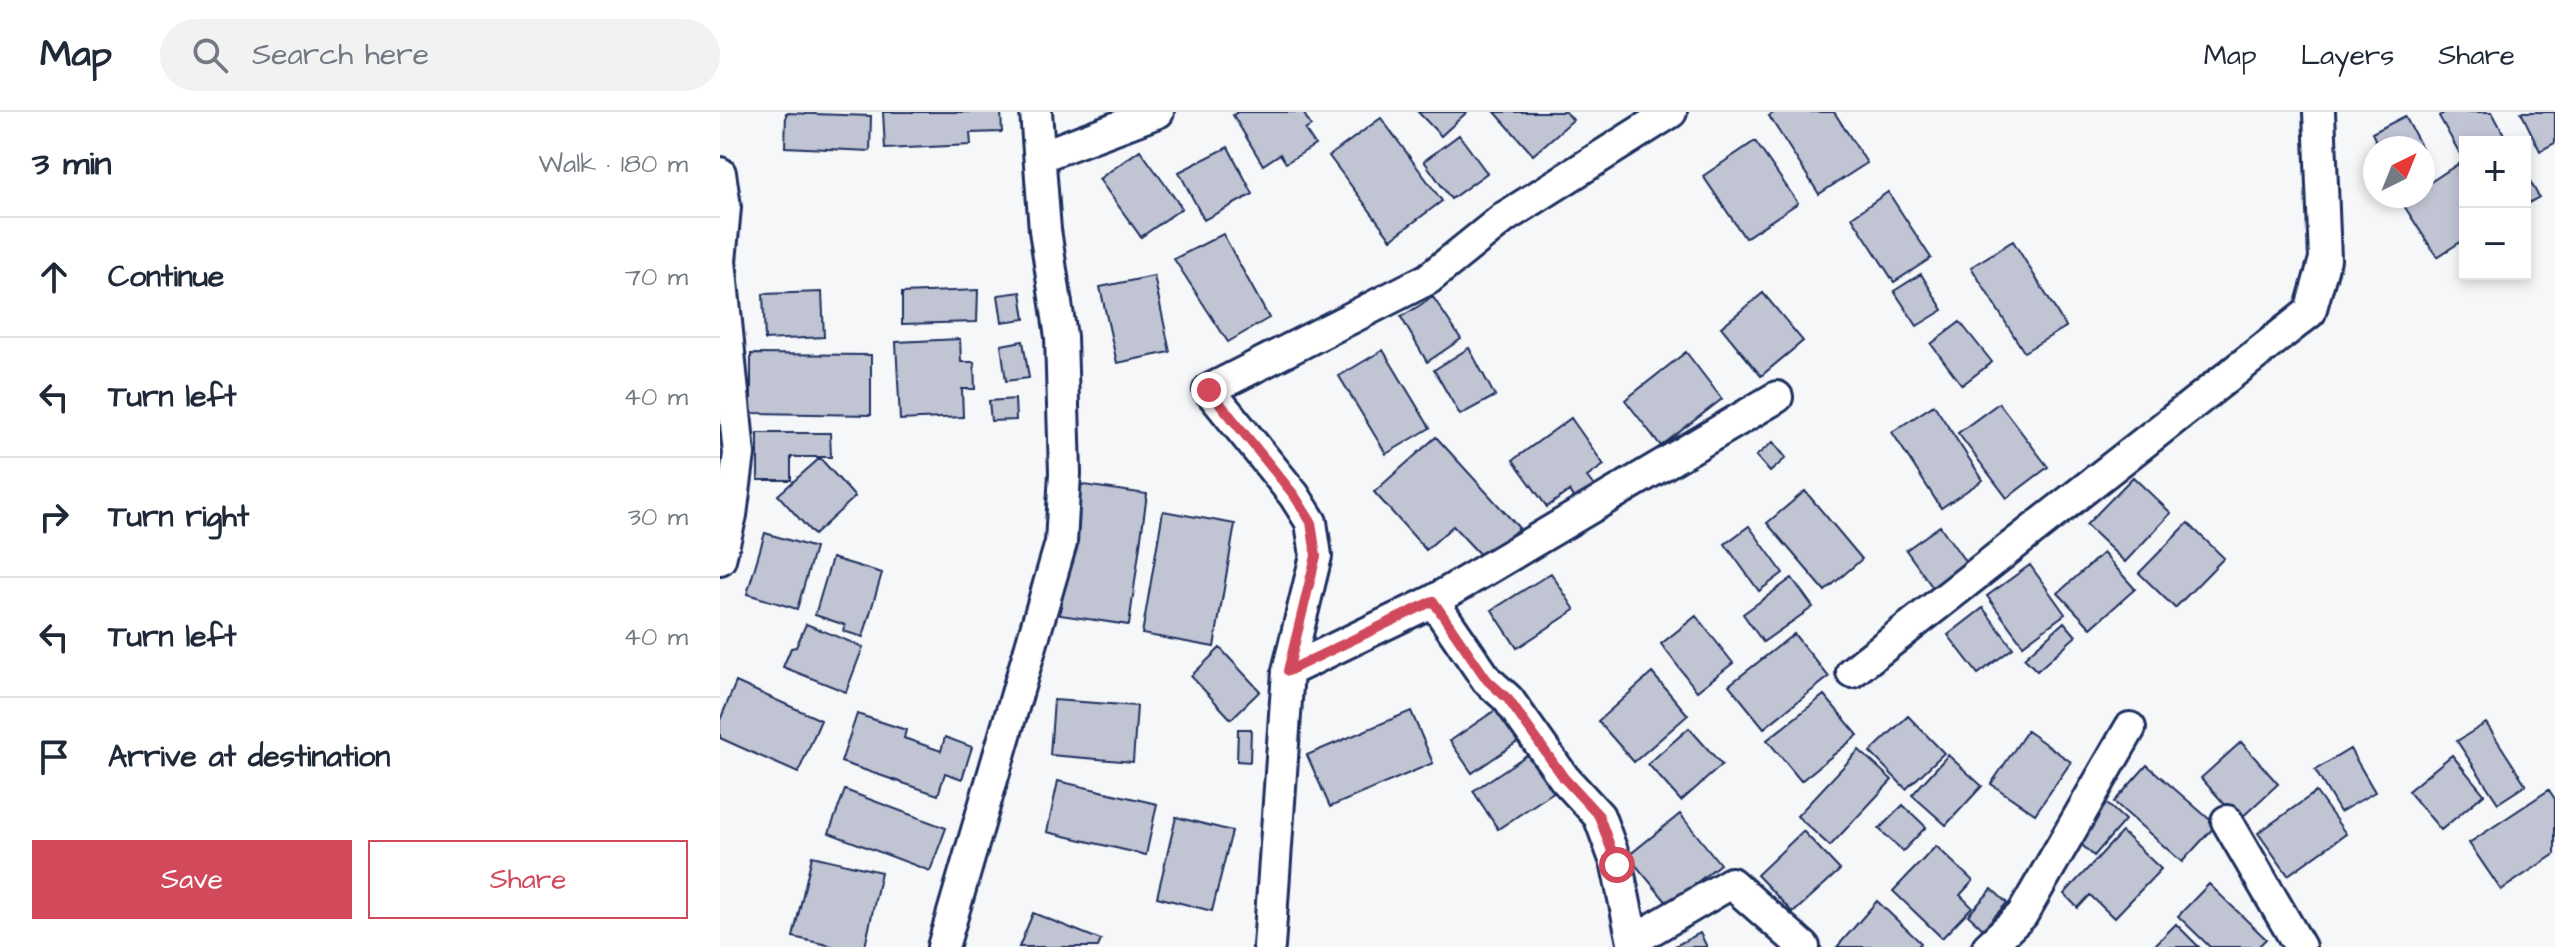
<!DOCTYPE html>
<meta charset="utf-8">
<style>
body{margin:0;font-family:"Architects Daughter",sans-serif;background:#f2f2f3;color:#1f2937}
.controls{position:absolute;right:24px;top:24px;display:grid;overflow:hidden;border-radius:0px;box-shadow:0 4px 12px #0003}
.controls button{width:72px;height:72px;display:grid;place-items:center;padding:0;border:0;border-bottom:2px solid #e0e1e3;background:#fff;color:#1f2937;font:40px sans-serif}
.compass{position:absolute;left:1643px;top:24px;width:72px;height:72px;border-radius:50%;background:#fff;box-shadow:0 4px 12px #0003;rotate:43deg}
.stop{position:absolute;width:24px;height:24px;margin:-18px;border:6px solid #d1495b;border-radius:50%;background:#fff}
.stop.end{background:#d1495b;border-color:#fff;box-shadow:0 2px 8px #0008}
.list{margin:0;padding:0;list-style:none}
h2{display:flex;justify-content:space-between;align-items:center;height:104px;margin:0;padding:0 32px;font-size:34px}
h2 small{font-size:26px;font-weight:400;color:#747a83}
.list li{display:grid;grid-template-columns:52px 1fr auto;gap:24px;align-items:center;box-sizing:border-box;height:120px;padding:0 32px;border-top:2px solid #e0e1e3}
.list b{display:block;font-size:30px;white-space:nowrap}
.list em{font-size:26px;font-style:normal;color:#747a83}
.actions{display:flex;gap:16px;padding:24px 32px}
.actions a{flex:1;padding:18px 0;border:2px solid #d1495b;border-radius:0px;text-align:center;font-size:28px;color:#d1495b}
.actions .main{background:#d1495b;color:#fff}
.icon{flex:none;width:44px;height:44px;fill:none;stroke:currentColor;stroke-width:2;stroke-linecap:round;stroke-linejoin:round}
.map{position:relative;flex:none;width:1835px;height:835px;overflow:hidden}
header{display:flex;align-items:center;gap:48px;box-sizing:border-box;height:112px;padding:0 40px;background:#fff;border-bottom:2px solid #e0e1e3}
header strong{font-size:38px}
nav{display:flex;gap:44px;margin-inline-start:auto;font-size:28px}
.search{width:560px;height:72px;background:#f2f2f3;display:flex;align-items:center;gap:20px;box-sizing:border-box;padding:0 28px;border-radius:44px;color:#747a83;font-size:30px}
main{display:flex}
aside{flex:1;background:#fff}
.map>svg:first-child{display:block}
.building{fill:#c0c4d3;stroke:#1b2f5e;stroke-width:2}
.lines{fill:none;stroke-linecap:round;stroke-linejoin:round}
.street-casing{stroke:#1b2f5e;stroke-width:36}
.street{stroke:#fff;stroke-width:30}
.route{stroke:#d1495b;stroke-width:10}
</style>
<header>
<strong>Map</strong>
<div class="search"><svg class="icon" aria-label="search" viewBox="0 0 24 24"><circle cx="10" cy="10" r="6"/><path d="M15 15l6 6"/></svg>Search here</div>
<nav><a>Map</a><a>Layers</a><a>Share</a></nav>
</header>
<main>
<aside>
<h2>3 min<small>Walk · 180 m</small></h2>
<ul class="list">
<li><svg class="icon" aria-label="ahead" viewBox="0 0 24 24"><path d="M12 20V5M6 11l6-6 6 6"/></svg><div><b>Continue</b></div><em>70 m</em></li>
<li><svg class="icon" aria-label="left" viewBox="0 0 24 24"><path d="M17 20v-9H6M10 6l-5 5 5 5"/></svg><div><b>Turn left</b></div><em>40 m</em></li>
<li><svg class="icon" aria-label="right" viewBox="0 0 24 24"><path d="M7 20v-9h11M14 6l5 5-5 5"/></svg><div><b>Turn right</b></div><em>30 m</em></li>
<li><svg class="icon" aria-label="left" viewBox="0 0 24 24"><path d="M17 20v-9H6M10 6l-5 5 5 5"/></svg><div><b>Turn left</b></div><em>40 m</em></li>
<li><svg class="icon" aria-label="arrive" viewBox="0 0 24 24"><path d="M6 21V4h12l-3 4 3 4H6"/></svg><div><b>Arrive at destination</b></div></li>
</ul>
<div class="actions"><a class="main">Save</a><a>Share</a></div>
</aside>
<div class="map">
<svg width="1835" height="835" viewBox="0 0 1835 835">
<rect width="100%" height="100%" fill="#f6f7f9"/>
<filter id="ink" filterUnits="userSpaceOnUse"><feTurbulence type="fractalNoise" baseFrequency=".0125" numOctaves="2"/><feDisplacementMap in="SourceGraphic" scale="16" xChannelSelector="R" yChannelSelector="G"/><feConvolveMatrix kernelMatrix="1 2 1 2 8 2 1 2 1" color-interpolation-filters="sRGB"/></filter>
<g filter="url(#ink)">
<!-- building -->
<path class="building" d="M 163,0 L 281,0 L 282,20 L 250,21 L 251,33 L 165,37 Z
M 518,0 L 583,0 L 591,14 L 585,18 L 595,33 L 566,51 L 560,42 L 543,53 L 513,3 Z
M 698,0 L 747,0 L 721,24 Z
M 775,0 L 846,0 L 853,8 L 813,43 Z
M 1055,0 L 1114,0 L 1147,51 L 1099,82 L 1049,4 Z
M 1726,0 L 1772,0 L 1788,30 L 1745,30 L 1745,51 L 1719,4 Z
M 1801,0 L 1835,0 L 1835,31 L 1820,39 Z
M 66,1 L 151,4 L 150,39 L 65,35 Z
M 1685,4 L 1702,36 L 1659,36 L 1652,21 Z
M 661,6 L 722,89 L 671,127 L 609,44 Z
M 739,23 L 767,61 L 731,87 L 704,49 Z
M 1035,29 L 1078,91 L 1025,126 L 983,64 Z
M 508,35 L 533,82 L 484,108 L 459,60 Z
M 420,38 L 462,96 L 421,125 L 379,67 Z
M 1738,52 L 1745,63 L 1745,127 L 1717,145 L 1681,89 L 1689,84 L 1703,84 L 1703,75 Z
M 1805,60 L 1819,85 L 1805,93 Z
M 1168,80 L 1211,146 L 1174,170 L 1132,105 Z
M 503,122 L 549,206 L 508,230 L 454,147 Z
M 1293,129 L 1346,215 L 1304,240 L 1251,155 Z
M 1201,162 L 1223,198 L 1197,214 L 1174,179 Z
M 434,164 L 450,240 L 397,251 L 380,175 Z
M 258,178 L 257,210 L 182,212 L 182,181 Z
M 102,180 L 104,225 L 45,228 L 43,182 Z
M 301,180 L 305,207 L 282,210 L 278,183 Z
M 1043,181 L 1083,229 L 1041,264 L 1001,215 Z
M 713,185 L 741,227 L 707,250 L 681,205 Z
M 1240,210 L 1272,250 L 1242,273 L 1211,232 Z
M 240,227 L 241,250 L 254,250 L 255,277 L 242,277 L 243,305 L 180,308 L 176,230 Z
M 303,229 L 309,266 L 286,269 L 281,233 Z
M 749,236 L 775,284 L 740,303 L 714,258 Z
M 663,238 L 710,316 L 666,342 L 619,264 Z
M 966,240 L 1002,287 L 941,334 L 905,288 Z
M 31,242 L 151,243 L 151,303 L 31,301 Z
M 295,287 L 296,308 L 271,309 L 269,289 Z
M 1279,291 L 1328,355 L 1287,386 L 1238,321 Z
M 1214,293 L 1263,368 L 1221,396 L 1172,320 Z
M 851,306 L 884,353 L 867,365 L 874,374 L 855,388 L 849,379 L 827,395 L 793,348 Z
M 38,321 L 110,321 L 111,345 L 71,345 L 71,368 L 38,368 Z
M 716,325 L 799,416 L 764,447 L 733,414 L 706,438 L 654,380 Z
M 1053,330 L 1066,346 L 1050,360 L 1036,344 Z
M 100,346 L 135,385 L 94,423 L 58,383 Z
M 1413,365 L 1451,401 L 1405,450 L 1366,413 Z
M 357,372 L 427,382 L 409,513 L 340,503 Z
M 1085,379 L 1142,447 L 1105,479 L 1047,411 Z
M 443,399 L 515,412 L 494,535 L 422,522 Z
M 1468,411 L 1504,446 L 1455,496 L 1419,461 Z
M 1029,414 L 1063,461 L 1039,479 L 1005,432 Z
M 1220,414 L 1252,459 L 1218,483 L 1186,438 Z
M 45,421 L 95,436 L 77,497 L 27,482 Z
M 1383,441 L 1415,477 L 1371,516 L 1338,481 Z
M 112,446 L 162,461 L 143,525 L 123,519 L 125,513 L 95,503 Z
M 1310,453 L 1345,502 L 1303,533 L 1267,484 Z
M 831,461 L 855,498 L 797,536 L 772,498 Z
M 1072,466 L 1093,495 L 1043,530 L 1023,502 Z
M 1263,496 L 1293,536 L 1258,562 L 1228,523 Z
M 976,504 L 1013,551 L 977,579 L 941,532 Z
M 1344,510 L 1356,524 L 1317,559 L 1304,546 Z
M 86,512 L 143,535 L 126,580 L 63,555 L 71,536 L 76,535 Z
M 1074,522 L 1109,565 L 1044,616 L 1009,573 Z
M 500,536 L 540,579 L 511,607 L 471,564 Z
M 932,561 L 968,603 L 914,650 L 878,609 Z
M 16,570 L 101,608 L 78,661 L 0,626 L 0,608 Z
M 1104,583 L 1138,623 L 1081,669 L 1047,628 Z
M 334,588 L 417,594 L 413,650 L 330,643 Z
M 777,597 L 799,629 L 752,661 L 730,629 Z
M 691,599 L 713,651 L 610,695 L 587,643 Z
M 137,602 L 186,618 L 184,626 L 221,639 L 225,625 L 252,635 L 242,667 L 225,661 L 218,683 L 121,650 Z
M 1188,604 L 1224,641 L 1186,677 L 1150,640 Z
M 1766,611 L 1806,673 L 1778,691 L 1737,629 Z
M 969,616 L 1002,653 L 961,689 L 928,652 Z
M 518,617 L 531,617 L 530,650 L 517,649 Z
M 1307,619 L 1351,650 L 1315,702 L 1271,672 Z
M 1521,630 L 1558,672 L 1519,708 L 1481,666 Z
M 1630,637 L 1655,680 L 1620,700 L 1595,658 Z
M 1139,638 L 1172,668 L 1110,734 L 1077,704 Z
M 810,641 L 835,679 L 778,717 L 753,679 Z
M 1228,643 L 1262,674 L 1226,713 L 1192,683 Z
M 1732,643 L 1764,682 L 1721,718 L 1688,679 Z
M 1427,653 L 1496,713 L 1462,750 L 1394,690 Z
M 338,669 L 437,692 L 426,743 L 327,720 Z
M 125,678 L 226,716 L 210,759 L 109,721 Z
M 1829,678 L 1835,687 L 1835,742 L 1781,778 L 1749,731 Z
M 1596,680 L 1626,722 L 1568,763 L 1538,721 Z
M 1385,690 L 1405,708 L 1374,744 L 1353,725 Z
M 1183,693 L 1206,715 L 1183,739 L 1159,717 Z
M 960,702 L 1000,752 L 949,793 L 908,744 Z
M 456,705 L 512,719 L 492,799 L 437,785 Z
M 1083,719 L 1120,758 L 1073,801 L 1037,763 Z
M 1402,720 L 1441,757 L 1394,806 L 1370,783 L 1358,796 L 1344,782 Z
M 1216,734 L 1253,769 L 1240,783 L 1252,795 L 1222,826 L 1173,779 Z
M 92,744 L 161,760 L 145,835 L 116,835 L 73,825 Z
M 1489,772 L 1546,827 L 1538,835 L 1490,835 L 1458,804 Z
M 1272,777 L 1287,791 L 1263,817 L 1248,803 Z
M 1157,789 L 1201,831 L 1197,835 L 1117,835 Z
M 313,801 L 381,828 L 378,835 L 299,835 Z
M 1456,812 L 1479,835 L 1433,835 Z
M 980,821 L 987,835 L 953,835 Z"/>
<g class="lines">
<defs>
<path id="street" d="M 321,44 L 438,0
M 0,61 L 5,95 L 0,149 L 19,342 L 11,403 L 0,447
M 713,489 L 767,568 L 788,587 L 844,666 L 879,704 L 897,753 L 914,835
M 568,559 L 713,489 L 1057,285
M 1132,560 L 1590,200 L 1605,147 L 1599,0
M 1507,709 L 1580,835
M 914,828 L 1011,771 L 1084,835
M 223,835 L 341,431 L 345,361 L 341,225 L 325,118 L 316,0
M 549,835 L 568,559 L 596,444 L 591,410 L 574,383 L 489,278 L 708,167 L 785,105 L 951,0
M 1268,835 L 1302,803 L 1410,616"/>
</defs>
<!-- street casing -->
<use href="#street" class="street-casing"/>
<!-- street -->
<use href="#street" class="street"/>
</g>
</g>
<g class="lines" filter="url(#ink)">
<!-- route -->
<path class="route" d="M 489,278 L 574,383 L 591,410 L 596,444 L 568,559 L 713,489 L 767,568 L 788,587 L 844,666 L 879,704 L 897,753"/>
</g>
</svg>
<div class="controls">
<button>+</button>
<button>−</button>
</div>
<svg class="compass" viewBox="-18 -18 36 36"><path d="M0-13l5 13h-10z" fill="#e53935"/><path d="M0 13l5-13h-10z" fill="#747a83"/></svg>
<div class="stop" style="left:897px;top:753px"></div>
<div class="stop end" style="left:489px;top:278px"></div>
</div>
</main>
